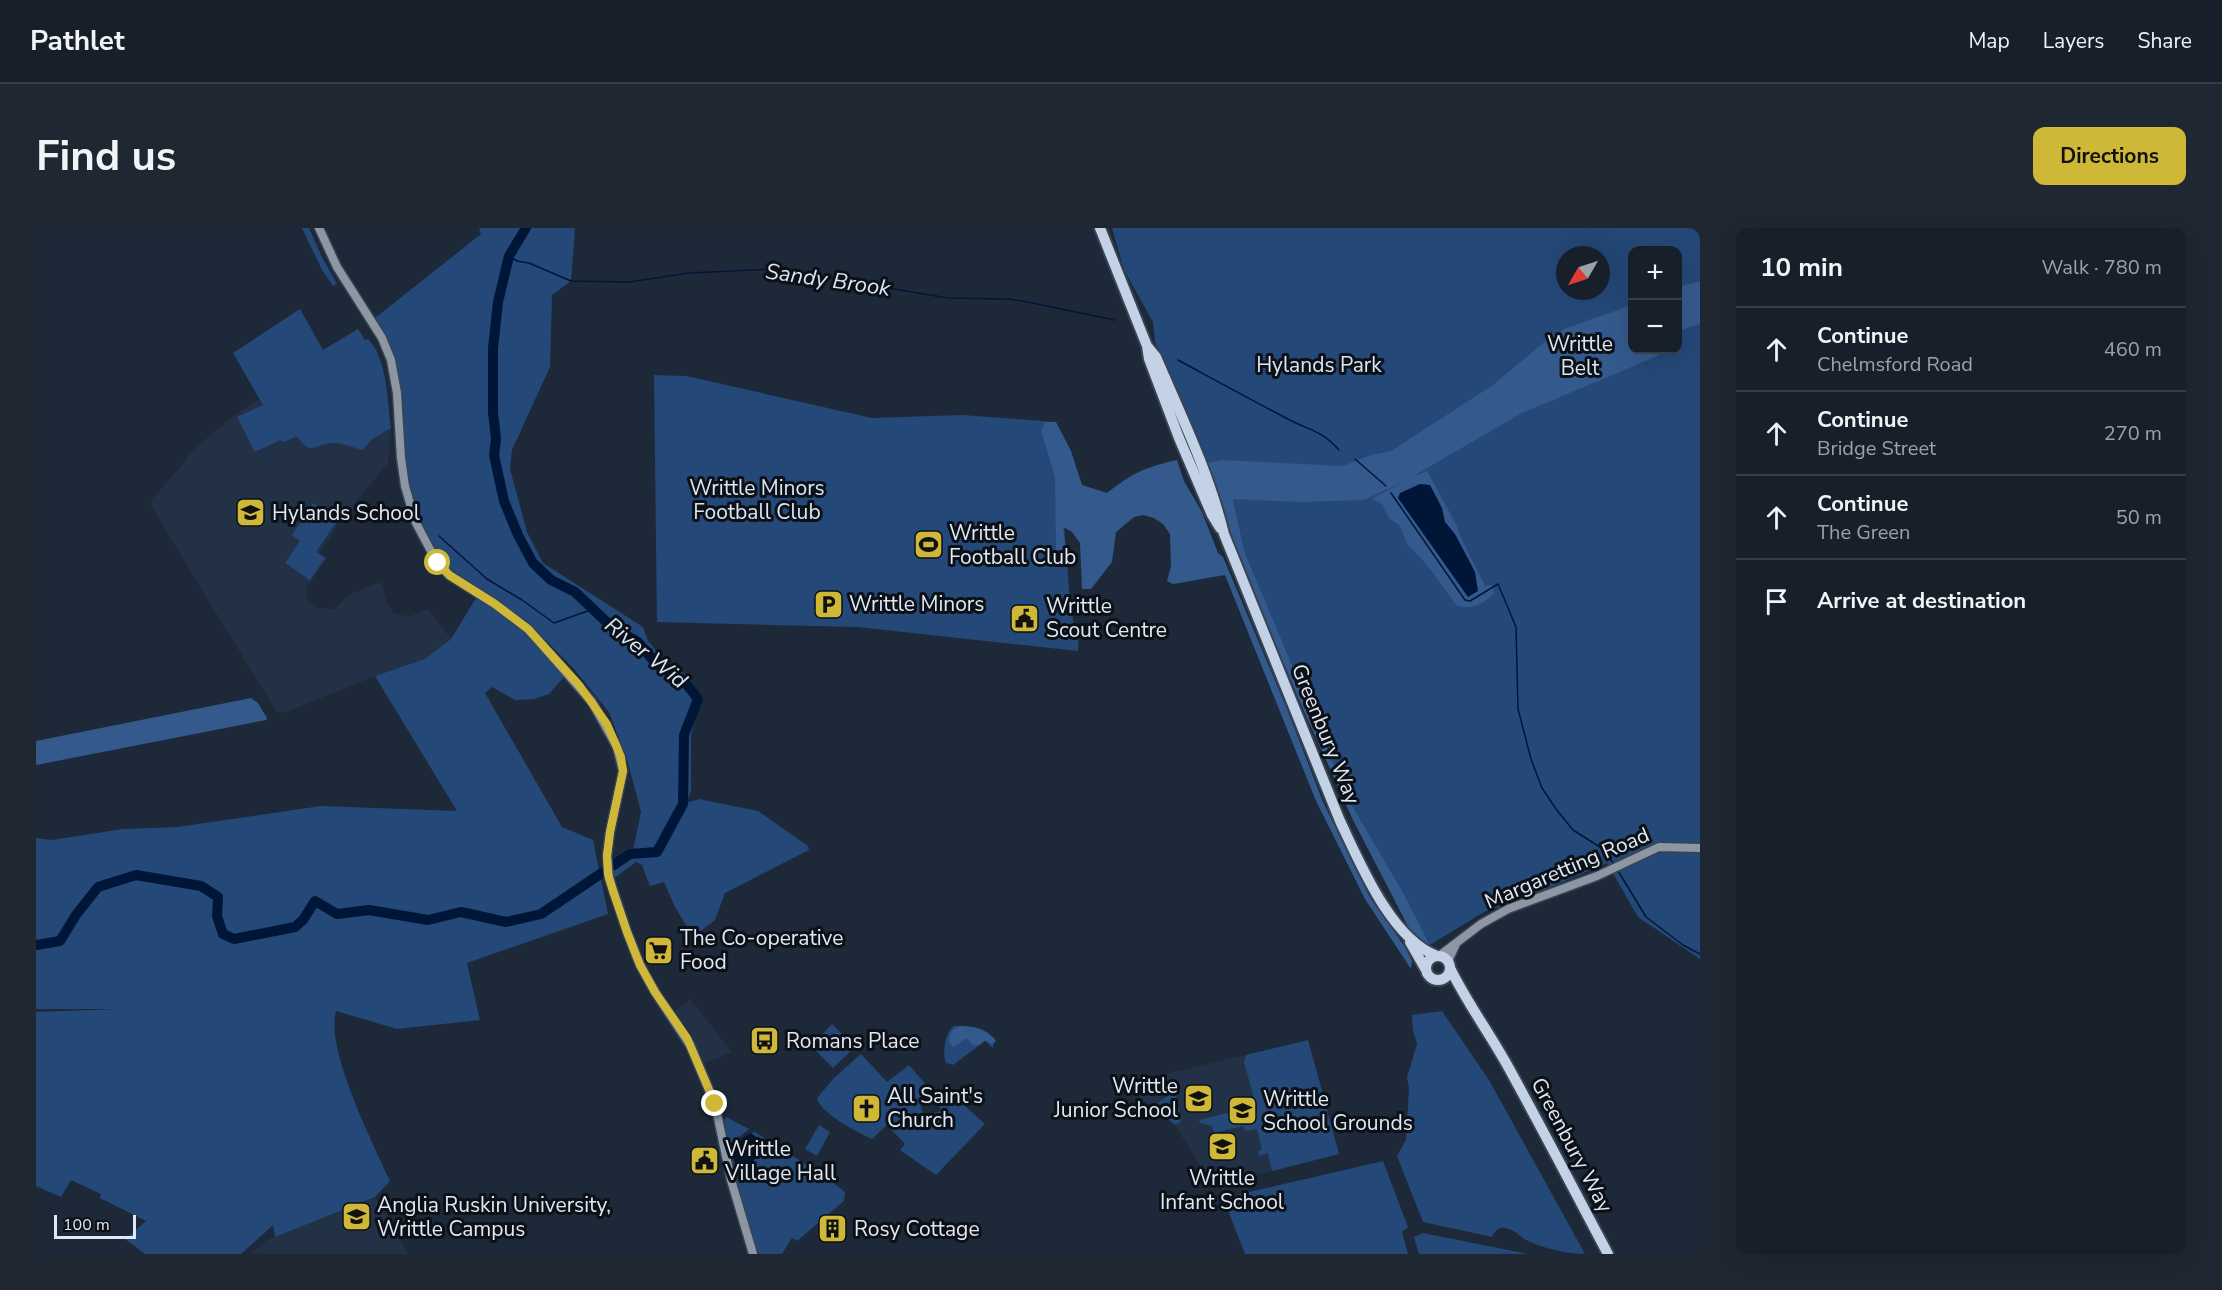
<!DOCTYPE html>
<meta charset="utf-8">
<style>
body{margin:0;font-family:"Nunito Sans",sans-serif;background:#1f2732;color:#f1f3f6}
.controls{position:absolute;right:18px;top:18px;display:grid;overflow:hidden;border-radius:12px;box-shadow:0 6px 24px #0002}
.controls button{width:54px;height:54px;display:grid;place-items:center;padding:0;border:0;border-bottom:2px solid #353d47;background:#161f2a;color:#f1f3f6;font:30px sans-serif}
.compass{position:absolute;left:1520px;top:18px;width:54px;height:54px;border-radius:50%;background:#161f2a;box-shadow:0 6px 24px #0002;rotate:231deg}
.scale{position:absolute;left:18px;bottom:15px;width:82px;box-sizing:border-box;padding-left:6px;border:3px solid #e0e8f3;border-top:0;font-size:16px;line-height:21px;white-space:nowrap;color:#e0e8f3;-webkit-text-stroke:4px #0c1118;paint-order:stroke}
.stop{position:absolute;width:18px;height:18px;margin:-14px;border:4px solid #cfb837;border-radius:50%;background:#fff}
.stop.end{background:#cfb837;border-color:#fff;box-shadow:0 2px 6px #0008}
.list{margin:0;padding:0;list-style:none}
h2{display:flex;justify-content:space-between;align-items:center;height:78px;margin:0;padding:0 24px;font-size:26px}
h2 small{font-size:20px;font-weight:400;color:#9ea2a8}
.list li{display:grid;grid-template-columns:39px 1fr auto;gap:18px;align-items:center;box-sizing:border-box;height:84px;padding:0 24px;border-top:2px solid #353d47}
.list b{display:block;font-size:22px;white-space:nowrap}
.list p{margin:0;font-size:20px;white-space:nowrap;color:#9ea2a8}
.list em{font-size:20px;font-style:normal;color:#9ea2a8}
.icon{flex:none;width:33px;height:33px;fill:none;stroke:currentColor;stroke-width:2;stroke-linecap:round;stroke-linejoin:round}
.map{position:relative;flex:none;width:1664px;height:1026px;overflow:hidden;border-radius:12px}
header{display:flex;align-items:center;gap:36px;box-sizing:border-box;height:84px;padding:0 30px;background:#161f2a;border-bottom:2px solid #353d47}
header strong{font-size:28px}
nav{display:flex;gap:33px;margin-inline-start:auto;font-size:21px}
.intro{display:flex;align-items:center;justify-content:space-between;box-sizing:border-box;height:144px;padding:0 36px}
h1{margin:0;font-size:42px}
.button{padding:15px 27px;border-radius:12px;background:#cfb837;color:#111;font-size:21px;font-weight:700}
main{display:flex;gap:36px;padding:0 36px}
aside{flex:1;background:#161f2a;border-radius:12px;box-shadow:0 6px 24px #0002}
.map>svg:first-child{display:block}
.built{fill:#223146}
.green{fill:#244877;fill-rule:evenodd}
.forest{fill:#345a8d}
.water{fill:#001639}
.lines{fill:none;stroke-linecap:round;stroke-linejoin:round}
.stream{stroke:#001639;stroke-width:1.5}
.river{stroke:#001639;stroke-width:10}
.secondary-casing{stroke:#384452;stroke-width:11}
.highway-casing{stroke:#384452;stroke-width:14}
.secondary{stroke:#8d97a4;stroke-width:8}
.highway{stroke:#c3d2e7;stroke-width:10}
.route{stroke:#cfb837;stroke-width:8}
.labels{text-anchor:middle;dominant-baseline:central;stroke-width:6;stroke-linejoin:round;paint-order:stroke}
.park-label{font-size:21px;fill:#dae5f5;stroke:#0c1118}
.poi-label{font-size:21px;fill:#e0e8f3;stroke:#0c1118;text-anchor:start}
.street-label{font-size:21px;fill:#e0e8f3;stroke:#0c1118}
.water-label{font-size:22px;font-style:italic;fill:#dae5f5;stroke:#0c1118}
</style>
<header>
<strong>Pathlet</strong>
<nav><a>Map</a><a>Layers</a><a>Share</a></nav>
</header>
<div class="intro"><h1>Find us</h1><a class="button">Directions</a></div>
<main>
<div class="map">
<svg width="1664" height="1026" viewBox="0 0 1664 1026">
<rect width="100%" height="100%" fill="#1d2938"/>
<!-- built -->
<path class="built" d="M 264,81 L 287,122 L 322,101 L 329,112 L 332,111 L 340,120 L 348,147 L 355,200 L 352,235 L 305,292 L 284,325 L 291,330 L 270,360 L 270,371 L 283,380 L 298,381 L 314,366 L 345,354 L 351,375 L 358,386 L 374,388 L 392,381 L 415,411 L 389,432 L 339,448 L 248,485 L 240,483 L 115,278 L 116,271 L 150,233 L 151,227 L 197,188 L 223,171 L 197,125 Z
M 654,771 L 696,824 L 665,837 L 636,786 Z
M 1272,812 L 1303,926 L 1175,958 L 1168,944 L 1138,896 L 1103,869 L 1101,862 L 1102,856 L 1113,850 Z
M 339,969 L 372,1026 L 216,1026 L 231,1012 Z"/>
<!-- green -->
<path class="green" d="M 266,0 L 273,0 L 285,27 L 301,56 L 297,58 L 286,42 Z
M 443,0 L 539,0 L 535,53 L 516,67 L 514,139 L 476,222 L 474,241 L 491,304 L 507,335 L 607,399 L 612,413 L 627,431 L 654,450 L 664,473 L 655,507 L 655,563 L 650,575 L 663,571 L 722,583 L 772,618 L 773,622 L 689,665 L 679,692 L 657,709 L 639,679 L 628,654 L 614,658 L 606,637 L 600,634 L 577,651 L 576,640 L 596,627 L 605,584 L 592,535 L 573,484 L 537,440 L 490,392 L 409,337 L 392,315 L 383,294 L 373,262 L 361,137 L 350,109 L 339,90 L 445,6 Z
M 1076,0 L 1664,0 L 1664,731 L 1602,689 L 1571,635 L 1487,671 L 1448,684 L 1394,717 L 1367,664 L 1314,574 L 1209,325 L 1197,271 L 1182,271 L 1176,247 L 1119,114 L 1117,94 L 1088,42 ZM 1596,22 L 1642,22 L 1642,122 L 1596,122 ZM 1529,27 L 1565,27 L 1565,63 L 1529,63 Z
M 264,81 L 287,122 L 322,101 L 329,112 L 332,111 C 352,133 351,171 355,200 L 335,212 L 327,222 C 318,220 307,215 298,215 C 279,215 275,230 261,208 L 248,214 L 244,212 L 219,224 L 201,189 L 227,177 L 197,125 Z
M 618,147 L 650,148 L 836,190 L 926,187 L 1020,194 L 1034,374 L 1039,403 L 1043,403 L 1042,423 L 821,399 L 621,394 Z
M 277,275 L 302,292 L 280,324 L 289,330 L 274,352 L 249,335 L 264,313 L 256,307 Z
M 440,370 L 468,387 L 491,405 L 529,448 L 513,466 L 498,471 L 479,472 L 456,459 L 449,465 L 526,599 L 557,612 L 572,686 L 431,735 L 444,792 L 361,801 L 300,783 C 289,822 337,915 354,953 L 339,969 L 239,1009 L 237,997 L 205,1026 L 109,1026 L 89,1011 L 110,993 L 64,970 L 65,966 L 35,952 L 25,969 L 0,958 L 0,784 L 83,781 L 0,781 L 0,610 L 16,612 L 87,601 L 142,599 L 285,578 L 421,583 L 339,448 L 389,431 L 415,411 Z
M 1406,783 L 1453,852 L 1549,1026 C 1531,1026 1506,1020 1490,1012 C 1483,1008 1475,998 1465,1000 C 1460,1001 1458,1005 1456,1009 L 1387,994 L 1361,928 L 1370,912 L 1373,860 L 1371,849 L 1381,816 L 1377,802 L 1376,787 Z
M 796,796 L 819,819 L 797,840 L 775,818 Z
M 918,798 C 935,798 947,798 959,811 L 957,820 L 949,813 L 917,837 L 910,835 C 906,825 909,804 918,798 Z
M 1272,812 L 1303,926 L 1236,943 L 1232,925 L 1223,928 L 1222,923 L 1226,922 L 1221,901 L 1209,903 L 1207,898 L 1178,905 L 1176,898 L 1164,895 L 1163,892 L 1220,878 L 1208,834 L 1210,827 Z
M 825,826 L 851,854 L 873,837 L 897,865 L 882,870 L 888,888 L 905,883 L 902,873 L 924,866 L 930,879 L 949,896 L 900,947 L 864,922 L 869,916 L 851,897 L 836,911 C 821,904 785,886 781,870 L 798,850 Z
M 1139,863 L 1145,891 L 1144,895 L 1138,896 L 1116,879 Z
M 690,889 L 713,901 L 701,911 L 694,924 L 688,894 Z
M 783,897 L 794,904 L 781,928 L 769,921 Z
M 719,904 L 790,949 L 809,964 L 808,973 L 761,1013 L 756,1010 L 746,1026 L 721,1026 C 715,1001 694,952 698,929 L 699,937 L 702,940 L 715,937 L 725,919 L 722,910 L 715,905 Z
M 1347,933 L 1372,999 L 1366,1004 L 1372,1026 L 1209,1026 L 1187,970 Z
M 1387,1005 L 1492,1026 L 1383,1026 L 1378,1009 Z"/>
<!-- forest -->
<path class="forest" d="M 1664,53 L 1664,96 L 1642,103 L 1642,59 Z
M 1596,77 L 1596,122 L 1629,122 L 1619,129 L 1484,186 L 1376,249 L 1391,243 L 1420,296 L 1425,310 L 1449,358 L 1456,357 L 1458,365 C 1448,376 1436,382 1421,378 L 1391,337 L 1371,316 L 1364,298 L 1353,290 L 1346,276 L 1336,271 L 1369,253 L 1328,272 L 1264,274 L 1197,271 L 1209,325 L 1314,574 L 1367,664 L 1394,717 L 1386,714 L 1375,704 L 1317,592 L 1267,481 L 1205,334 L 1170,235 L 1186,232 L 1307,238 L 1335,227 L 1355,223 L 1457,157 L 1513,110 L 1528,101 Z
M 1009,194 L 1020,194 L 1035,223 L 1046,257 L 1071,265 C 1096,245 1110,239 1141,232 L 1148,253 L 1166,284 L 1182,325 L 1187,329 L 1251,481 L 1287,574 L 1333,668 L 1369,719 L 1376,733 L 1375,741 L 1329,671 L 1280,573 L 1189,347 L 1137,356 L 1131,353 L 1135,338 L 1134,306 L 1127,296 L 1118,290 L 1107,287 L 1098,289 L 1080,304 L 1076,334 L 1055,361 L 1046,361 L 1044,315 L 1036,304 L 1027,299 L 1031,333 L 1028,340 L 1020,322 L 1019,249 L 1005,203 Z
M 215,470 L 222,475 L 231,490 L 230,492 L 0,537 L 0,513 Z
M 925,798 C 939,799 951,801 960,813 L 956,816 L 949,812 L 943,817 L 937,817 L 932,811 L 930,811 L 917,819 L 913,813 C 914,805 916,800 925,798 Z"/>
<!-- water -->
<path class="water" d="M 1384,256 L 1394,257 L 1406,280 L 1409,294 L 1419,306 L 1439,344 L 1442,363 L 1432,369 L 1362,270 L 1364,265 Z
M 715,905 L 724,913 L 723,923 L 715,937 L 702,940 C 692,928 702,910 715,905 Z"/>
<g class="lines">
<!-- stream -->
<path class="stream" d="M 473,28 L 481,33 L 493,35 L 535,53 L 593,54 L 653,45 L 738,41 L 912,70 L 973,71 L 992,74 L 1078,92
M 1142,132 C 1179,152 1215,172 1252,191 C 1274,203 1286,202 1303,222
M 1319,231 L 1350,258
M 1355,265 L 1429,372 L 1434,373 L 1462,356 L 1480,399 L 1482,481 L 1495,531 L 1506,560 L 1520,581 L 1537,602 L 1567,621 L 1578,636
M 403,308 L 451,351 L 486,372 L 518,395 L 557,381
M 1581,641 L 1610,689 L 1647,717 L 1664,726"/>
<!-- river -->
<path class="river" d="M 0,717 L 24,713 L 40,687 L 62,659 L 100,647 L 165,658 L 182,669 L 181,688 L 187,706 L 198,711 L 259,699 L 267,692 L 279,673 L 301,686 L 333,682 L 392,692 L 425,684 L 470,694 L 505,686 L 594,626 L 621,624 L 647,576 L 648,507 L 662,471 L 648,453 L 622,438 L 602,414 L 578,401 L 539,364 L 515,352 L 497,335 L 482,307 L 468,273 L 458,227 L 460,211 L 457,185 L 457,120 L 462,74 L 473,28 L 490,0"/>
<defs>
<path id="secondary" d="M 283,0 L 301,39 L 346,110 L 355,132 L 361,165 L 365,230 L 369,258 L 379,293 L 397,327 L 413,347 L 459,376 L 492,401 L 556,474 L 581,519 L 587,543 L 574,604 L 571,628 L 573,650 L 591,704 L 604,737 L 619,764 L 654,817 L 679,876 L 695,952 L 717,1026
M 1403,728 L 1445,696 L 1472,681 L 1561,648 L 1623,619 L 1664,620
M 1412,733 L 1420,716"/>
<path id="highway" d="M 1064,0 L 1111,118 L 1113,131 L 1143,210 L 1176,287 L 1184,300
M 1111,118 L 1120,129 C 1145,187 1173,245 1188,306 L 1304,593 C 1324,635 1355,711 1401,728
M 1374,714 L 1390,742
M1390 740a12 12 0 1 1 24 0a12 12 0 1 1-24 0Z
M 1414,740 C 1430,773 1452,803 1470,835 C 1505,898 1538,962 1572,1026"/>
</defs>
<!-- secondary casing -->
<use href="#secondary" class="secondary-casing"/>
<!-- highway casing -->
<use href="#highway" class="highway-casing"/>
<!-- secondary -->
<use href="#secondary" class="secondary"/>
<!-- highway -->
<use href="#highway" class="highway"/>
</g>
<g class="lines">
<!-- route -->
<path class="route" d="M 402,335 L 413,347 L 459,376 L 492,401 L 543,457 L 571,496 L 585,529 L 587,543 L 574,604 L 571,628 L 572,646 L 577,663 L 591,704 L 604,737 L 619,764 L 651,810 L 679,876"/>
</g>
<!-- icons -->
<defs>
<symbol id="school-square" viewBox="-11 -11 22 22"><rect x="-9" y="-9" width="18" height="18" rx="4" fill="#cfb837" stroke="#0c1118"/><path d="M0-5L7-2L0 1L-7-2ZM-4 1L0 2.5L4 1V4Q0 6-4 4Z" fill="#111"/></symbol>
<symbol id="stadium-square" viewBox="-11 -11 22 22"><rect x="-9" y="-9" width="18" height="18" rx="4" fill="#cfb837" stroke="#0c1118"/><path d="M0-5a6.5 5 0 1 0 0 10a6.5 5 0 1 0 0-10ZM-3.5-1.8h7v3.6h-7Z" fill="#111"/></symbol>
<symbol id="parking-square" viewBox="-11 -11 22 22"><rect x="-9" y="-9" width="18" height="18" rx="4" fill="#cfb837" stroke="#0c1118"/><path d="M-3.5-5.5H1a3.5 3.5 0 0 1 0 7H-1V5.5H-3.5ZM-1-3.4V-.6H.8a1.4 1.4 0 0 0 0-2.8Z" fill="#111"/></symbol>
<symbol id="civic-square" viewBox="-11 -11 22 22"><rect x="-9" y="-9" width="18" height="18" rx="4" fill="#cfb837" stroke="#0c1118"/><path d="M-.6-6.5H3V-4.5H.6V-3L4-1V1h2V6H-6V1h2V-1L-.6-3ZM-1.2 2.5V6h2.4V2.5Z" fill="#111"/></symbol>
<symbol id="supermarket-square" viewBox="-11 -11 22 22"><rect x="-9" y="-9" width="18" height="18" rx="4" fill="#cfb837" stroke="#0c1118"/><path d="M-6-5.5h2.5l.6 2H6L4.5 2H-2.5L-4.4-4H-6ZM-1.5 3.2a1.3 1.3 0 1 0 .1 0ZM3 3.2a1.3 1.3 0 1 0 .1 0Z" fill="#111"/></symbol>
<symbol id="bus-square" viewBox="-11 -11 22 22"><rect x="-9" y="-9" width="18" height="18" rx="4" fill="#cfb837" stroke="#0c1118"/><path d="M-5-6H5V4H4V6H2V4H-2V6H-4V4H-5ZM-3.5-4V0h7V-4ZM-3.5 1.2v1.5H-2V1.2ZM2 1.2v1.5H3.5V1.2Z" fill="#111"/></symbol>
<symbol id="church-square" viewBox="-11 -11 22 22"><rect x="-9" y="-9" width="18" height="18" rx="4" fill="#cfb837" stroke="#0c1118"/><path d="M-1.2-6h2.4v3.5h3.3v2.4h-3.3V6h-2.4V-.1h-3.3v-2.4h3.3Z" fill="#111"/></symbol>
<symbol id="university-square" viewBox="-11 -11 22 22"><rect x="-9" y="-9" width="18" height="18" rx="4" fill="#cfb837" stroke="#0c1118"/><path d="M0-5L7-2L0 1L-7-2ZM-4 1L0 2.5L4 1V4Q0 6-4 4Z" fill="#111"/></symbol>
<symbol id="building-square" viewBox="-11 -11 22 22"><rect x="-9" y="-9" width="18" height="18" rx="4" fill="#cfb837" stroke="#0c1118"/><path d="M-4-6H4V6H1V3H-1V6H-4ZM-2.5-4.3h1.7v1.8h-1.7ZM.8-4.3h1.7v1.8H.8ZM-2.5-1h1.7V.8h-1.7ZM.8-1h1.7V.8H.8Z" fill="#111"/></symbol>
</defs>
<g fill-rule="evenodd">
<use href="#school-square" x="198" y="268" width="33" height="33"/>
<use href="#stadium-square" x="876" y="300" width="33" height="33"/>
<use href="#parking-square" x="776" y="360" width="33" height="33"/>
<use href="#civic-square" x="972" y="374" width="33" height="33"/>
<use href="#supermarket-square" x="606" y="706" width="33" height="33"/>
<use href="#bus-square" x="712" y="796" width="33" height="33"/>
<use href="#school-square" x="1146" y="854" width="33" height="33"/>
<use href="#church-square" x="814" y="864" width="33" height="33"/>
<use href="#school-square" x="1190" y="866" width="33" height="33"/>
<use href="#school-square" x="1170" y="902" width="33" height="33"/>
<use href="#civic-square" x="652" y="916" width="33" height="33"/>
<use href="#university-square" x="304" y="972" width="33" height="33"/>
<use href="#building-square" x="780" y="984" width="33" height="33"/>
</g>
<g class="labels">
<!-- park labels -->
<g class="park-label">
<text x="1544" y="116">Writtle<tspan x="1544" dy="24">Belt</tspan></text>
<text x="1283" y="137">Hylands Park</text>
<text x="721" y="260">Writtle Minors<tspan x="721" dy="24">Football Club</tspan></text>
</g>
<!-- poi labels -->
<g class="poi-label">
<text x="236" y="285">Hylands School</text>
<text x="913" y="305">Writtle<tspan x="913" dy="24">Football Club</tspan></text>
<text x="813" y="376">Writtle Minors</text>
<text x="1010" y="378">Writtle<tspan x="1010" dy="24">Scout Centre</tspan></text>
<text x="644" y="710">The Co-operative<tspan x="644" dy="24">Food</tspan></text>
<text x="750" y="813">Romans Place</text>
<text x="1142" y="858" text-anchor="end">Writtle<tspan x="1142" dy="24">Junior School</tspan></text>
<text x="851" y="868">All Saint's<tspan x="851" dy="24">Church</tspan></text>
<text x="1227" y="871">Writtle<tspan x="1227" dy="24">School Grounds</tspan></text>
<text x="689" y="921">Writtle<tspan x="689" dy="24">Village Hall</tspan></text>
<text x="1186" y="950" text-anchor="middle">Writtle<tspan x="1186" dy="24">Infant School</tspan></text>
<text x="341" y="977">Anglia Ruskin University,<tspan x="341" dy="24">Writtle Campus</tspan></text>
<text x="818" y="1001">Rosy Cottage</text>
</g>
<!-- street labels -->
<g class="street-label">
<text transform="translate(1290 506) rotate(68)">Greenbury Way</text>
<text transform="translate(1531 640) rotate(-23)">Margaretting Road</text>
<text transform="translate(1536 917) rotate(62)">Greenbury Way</text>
</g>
<!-- water labels -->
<g class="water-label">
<text transform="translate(792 52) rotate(8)">Sandy Brook</text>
<text transform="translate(610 425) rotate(39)">River Wid</text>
</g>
</g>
</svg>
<div class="controls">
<button>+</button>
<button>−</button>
</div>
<svg class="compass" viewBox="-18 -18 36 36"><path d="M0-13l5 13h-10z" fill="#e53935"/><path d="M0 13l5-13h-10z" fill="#9ea2a8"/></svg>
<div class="scale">100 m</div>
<div class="stop" style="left:402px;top:335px"></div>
<div class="stop end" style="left:679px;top:876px"></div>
</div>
<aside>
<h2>10 min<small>Walk · 780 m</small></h2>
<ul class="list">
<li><svg class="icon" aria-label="ahead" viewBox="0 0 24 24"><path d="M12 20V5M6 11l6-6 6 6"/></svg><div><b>Continue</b><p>Chelmsford Road</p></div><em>460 m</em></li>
<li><svg class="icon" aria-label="ahead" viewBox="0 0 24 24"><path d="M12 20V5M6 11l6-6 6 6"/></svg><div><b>Continue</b><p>Bridge Street</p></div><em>270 m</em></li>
<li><svg class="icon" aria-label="ahead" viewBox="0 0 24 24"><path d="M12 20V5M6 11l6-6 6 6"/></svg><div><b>Continue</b><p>The Green</p></div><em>50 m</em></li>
<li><svg class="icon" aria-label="arrive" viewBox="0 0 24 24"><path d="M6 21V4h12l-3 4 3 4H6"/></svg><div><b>Arrive at destination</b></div></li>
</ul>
</aside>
</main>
